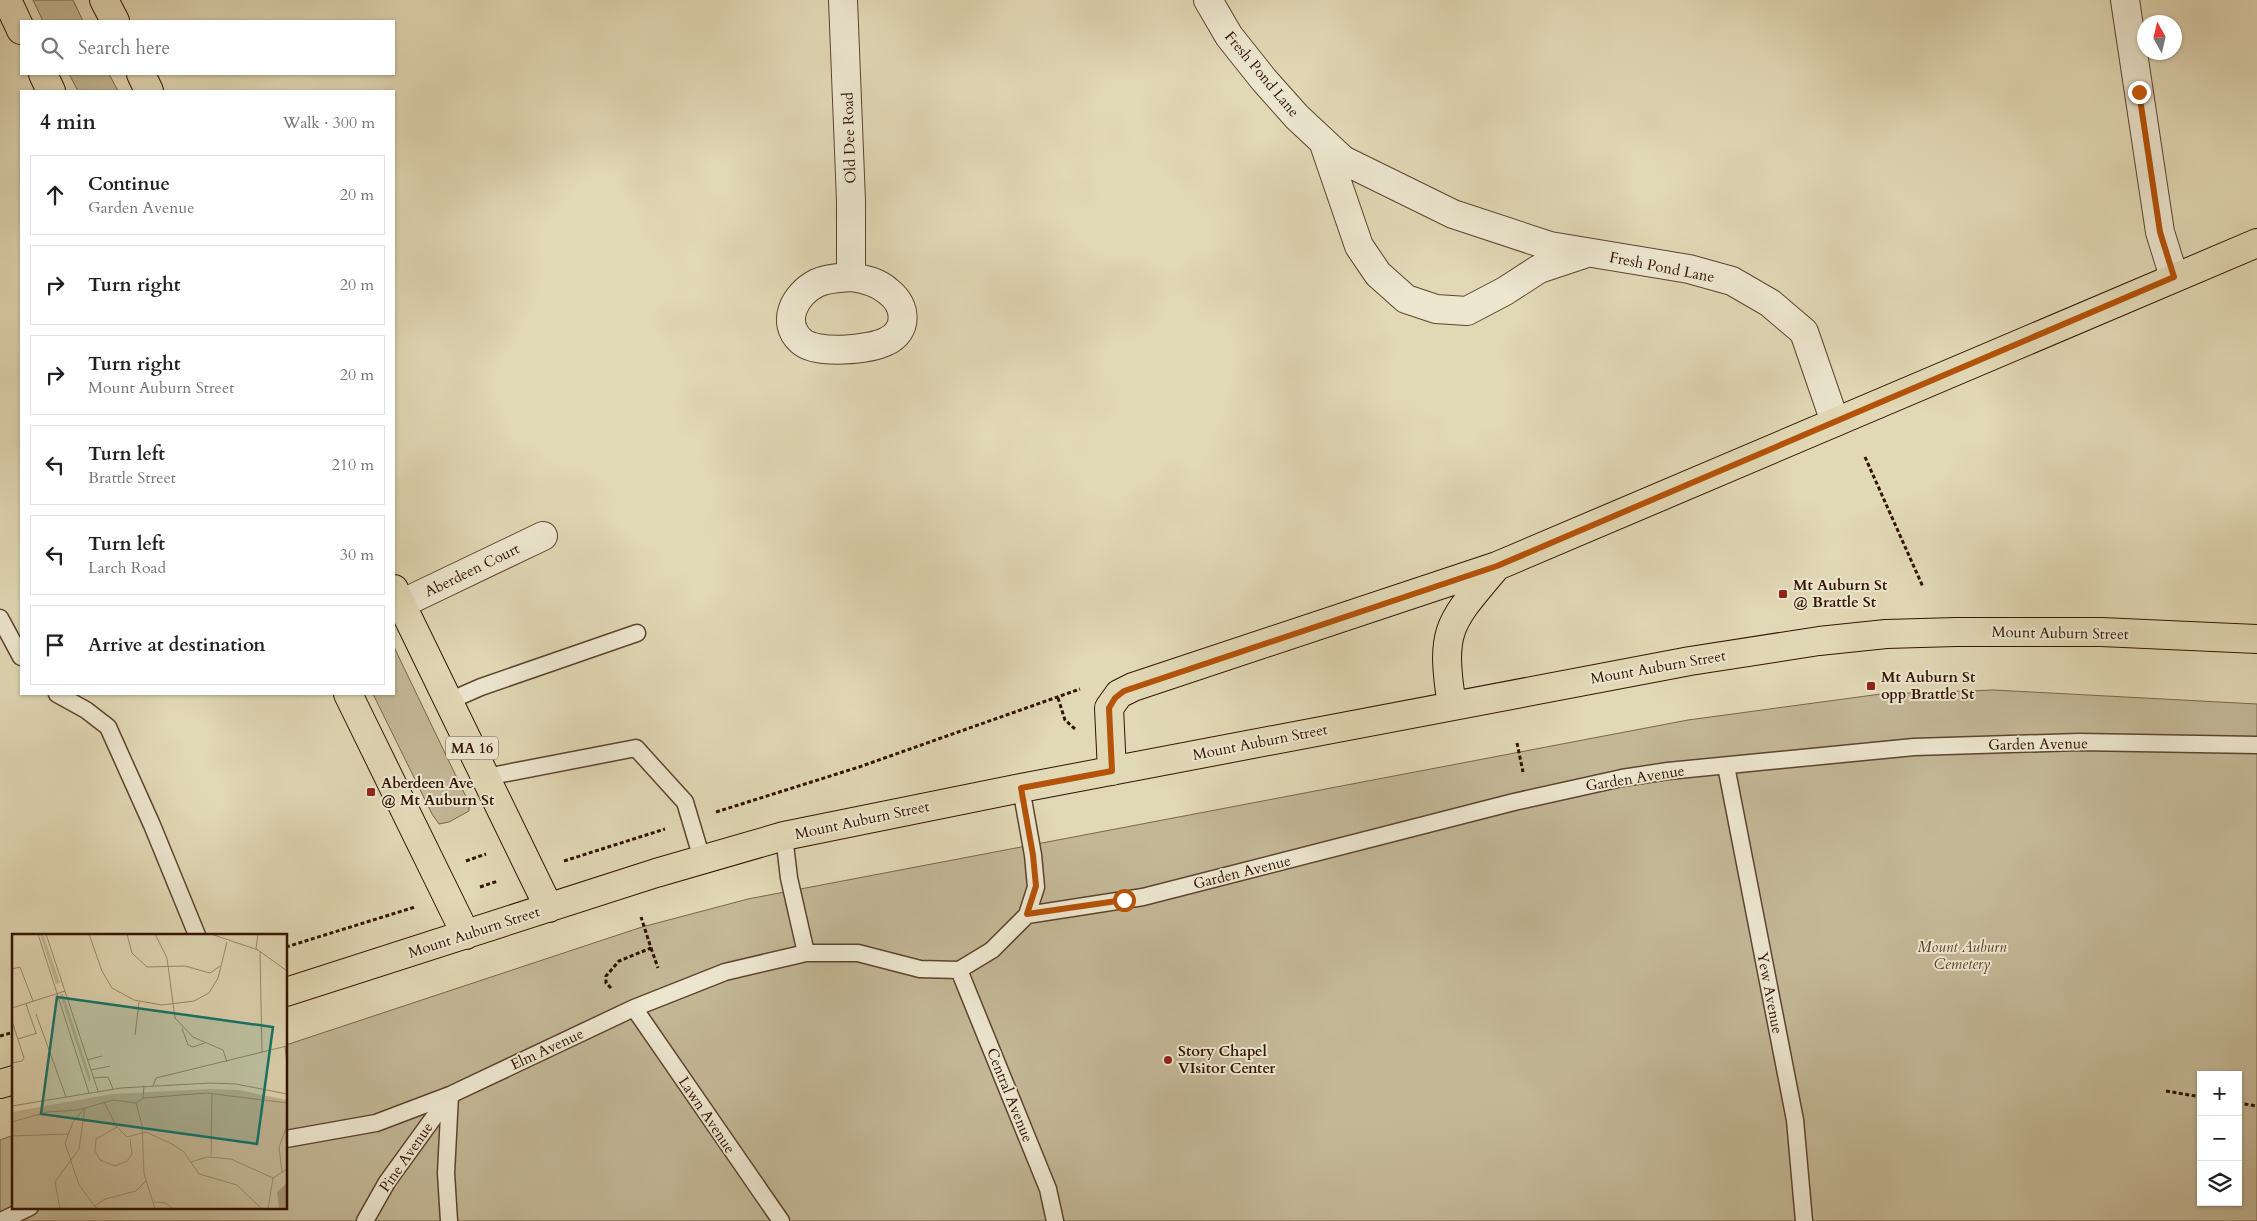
<!DOCTYPE html>
<meta charset="utf-8">
<style>
body{margin:0;font-family:Cardo,serif;background:#f2f2f2;color:#202124}
.controls{position:absolute;right:15px;bottom:15px;display:grid;overflow:hidden;border-radius:0px;box-shadow:0 1px 4px #0004}
.controls button{width:45px;height:45px;display:grid;place-items:center;padding:0;border:0;border-bottom:1px solid #e0e0e0;background:#fff;color:#202124;font:25px sans-serif}
.compass{position:absolute;left:2137px;top:15px;width:45px;height:45px;border-radius:50%;background:#fff;box-shadow:0 1px 4px #0004;rotate:352deg}
.stop{position:absolute;width:15px;height:15px;margin:-11px;border:4px solid #b45309;border-radius:50%;background:#fff}
.stop.end{background:#b45309;border-color:#fff;box-shadow:0 1px 5px #0008}
.list{margin:0;padding:0;list-style:none}
h2{display:flex;justify-content:space-between;align-items:center;height:65px;margin:0;padding:0 20px;font-size:21px}
h2 small{font-size:16px;font-weight:400;color:#757577}
.list li{display:grid;grid-template-columns:32px 1fr auto;gap:15px;align-items:center;box-sizing:border-box;height:80px;margin:0 10px 10px;padding:0 10px;border:1px solid #e0e0e0;border-radius:0px}
.list b{display:block;font-size:19px;white-space:nowrap}
.list p{margin:0;font-size:16px;white-space:nowrap;color:#757577}
.list em{font-size:16px;font-style:normal;color:#757577}
.icon{flex:none;width:28px;height:28px;fill:none;stroke:currentColor;stroke-width:2;stroke-linecap:round;stroke-linejoin:round}
.map{position:relative;flex:none;width:2257px;height:1221px;overflow:hidden}
.search{position:absolute;background:#fff;box-shadow:0 1px 4px #0004;left:20px;top:20px;width:375px;height:55px;display:flex;align-items:center;gap:12px;box-sizing:border-box;padding:0 18px;border-radius:0px;color:#757577;font-size:19px}
.panel{position:absolute;background:#fff;box-shadow:0 1px 4px #0004;left:20px;top:90px;width:375px;height:605px;border-radius:0px}
.map>svg:first-child{display:block}
.green{fill:#c3b796;stroke:#7a654b;fill-rule:evenodd}
.lines{fill:none;stroke-linecap:round;stroke-linejoin:round}
.service-casing{stroke:#5d442d;stroke-width:19}
.minor-casing{stroke:#5d442d;stroke-width:30}
.primary-casing{stroke:#311300;stroke-width:30}
.path{stroke:#311300;stroke-width:3;stroke-dasharray:4 2.5;stroke-linecap:butt}
.service{stroke:#ece6cf;stroke-width:16}
.minor{stroke:#ece6cf;stroke-width:28}
.primary{stroke:#e1d8b5;stroke-width:28}
.route{stroke:#b45309;stroke-width:6}
.poi-dot{fill:#8f2418;stroke:#ece6cf;stroke-width:2}
.labels{text-anchor:middle;dominant-baseline:central;stroke-width:4;stroke-linejoin:round;paint-order:stroke}
.shield{fill:#ece6cf;stroke:#69523e;stroke-width:1}
.shield-label{font-size:14px;font-weight:bold;fill:#311300}
.street-label{font-size:15px;fill:#311300;stroke:#ece6cf}
.poi-label{font-size:15px;font-weight:bold;fill:#311300;stroke:#ece6cf;text-anchor:start}
.park-label{font-size:15px;font-style:italic;fill:#5d442d;stroke:#ece6cf}
.inset-road{fill:none;stroke:#9b896d;stroke-width:1}
.view{fill:#0f766e;fill-opacity:0.15;stroke:#0f766e;stroke-width:2.5}
.inset-edge{fill:none;stroke:#311300;stroke-width:2.5}
</style>
<div class="map">
<svg width="2257" height="1221" viewBox="0 0 2257 1221">
<rect width="100%" height="100%" fill="#e1d8b5"/>
<filter id="stains"><feTurbulence type="fractalNoise" baseFrequency=".004" numOctaves="4"/><feColorMatrix values="0 0 0 0 .2 0 0 0 0 .09 0 0 0 0 .02 0 0 0 .5 -.17"/></filter>
<radialGradient id="worn" r=".72"><stop offset=".6" stop-color="#630" stop-opacity="0"/><stop offset="1" stop-color="#630" stop-opacity=".3"/></radialGradient>
<!-- green -->
<path class="green" d="M 33,0 L 73,0 L 83,21 L 43,21 Z
M 69,74 L 109,74 L 118,91 L 78,91 Z
M 394,647 L 469,803 L 469,811 L 449,822 L 439,824 L 432,814 L 373,694 L 394,694 Z
M 1994,690 L 2257,704 L 2257,1221 L 0,1221 L 0,1140 L 14,1135 L 14,1207 L 286,1207 L 286,1045 L 642,927 L 748,899 L 1688,720 L 1881,694 ZM 2201,1075 L 2238,1075 L 2238,1202 L 2201,1202 Z"/>
<g class="lines">
<defs>
<path id="service" d="M 0,618 L 21,657
M 57,694 L 86,710 L 108,727 L 152,825 L 197,935
M 449,701 L 481,687 L 637,633
M 1726,766 L 1795,1120 L 1804,1221
M 486,777 L 636,748 L 685,802 L 702,859
M 784,836 L 789,878 L 806,953
M 1027,915 L 1143,897 L 1514,802 L 1622,778 L 1668,771 L 1914,747 L 2079,742 L 2257,745
M 959,970 L 1048,1189 L 1055,1221
M 634,1008 L 781,1221
M 286,1139 L 376,1123 L 450,1095 L 634,1008 L 725,972 L 806,953 L 858,953 L 920,969 L 959,970 L 992,950 L 1027,915 L 1036,887 L 1033,855 L 1021,788
M 1,1221 L 30,1207
M 365,1221 L 387,1182 L 450,1095
M 449,1221 L 446,1173 L 450,1095"/>
<path id="minor" d="M 843,0 L 851,201 L 851,277
M 1208,0 L 1229,36 L 1264,80 L 1297,117 L 1343,160 L 1453,214 L 1550,246 L 1689,269 L 1732,281 L 1770,303 L 1804,332 L 1835,422
M 2125,0 L 2160,232 L 2174,277
M 1324,144 L 1359,246 L 1378,274 L 1406,299 L 1436,309 L 1467,311 L 1505,291 L 1539,269 L 1584,254
M 851,277 C 865,279 878,282 889,292 C 907,306 908,331 887,341 C 870,350 816,355 801,341 C 780,322 795,294 817,283 C 827,278 840,278 851,277 Z
M 401,604 L 543,536"/>
<path id="primary" d="M 7,0 L 21,30
M 104,0 L 115,21
M 43,74 L 51,91
M 141,74 L 149,91
M 394,589 L 549,908
M 348,694 L 466,935
M 1452,706 C 1440,629 1448,624 1497,566
M 1112,771 L 1109,708 L 1119,694 L 1133,687 L 1497,566 L 2257,243
M 286,992 L 656,873 L 784,836 L 1021,788 L 1690,661 L 1819,641 L 1886,634 L 1956,632 L 2101,632 L 2257,639
M 0,1084 L 14,1080"/>
</defs>
<!-- service casing -->
<use href="#service" class="service-casing"/>
<!-- minor casing -->
<use href="#minor" class="minor-casing"/>
<!-- primary casing -->
<use href="#primary" class="primary-casing"/>
<!-- path -->
<path class="path" d="M 1865,457 L 1923,587
M 1058,698 L 1065,720 L 1075,729
M 1517,743 L 1523,772
M 716,812 L 859,767 L 1080,689
M 466,861 L 486,854
M 564,861 L 665,829
M 480,887 L 498,881
M 286,947 L 415,907
M 651,948 L 658,968
M 611,988 L 606,983 L 606,976 L 619,961 L 651,948 L 641,917
M 0,1036 L 14,1032
M 2166,1091 L 2201,1097
M 2238,1103 L 2257,1106"/>
<!-- service -->
<use href="#service" class="service"/>
<!-- minor -->
<use href="#minor" class="minor"/>
<!-- primary -->
<use href="#primary" class="primary"/>
</g>
<g class="lines">
<!-- route -->
<path class="route" d="M 1124,900 L 1027,914 L 1036,886 L 1033,855 L 1021,788 L 1112,771 L 1109,708 L 1115,698 L 1124,691 L 1497,566 L 2174,277 L 2160,232 L 2139,92"/>
</g>
<!-- markers -->
<g class="poi-dot">
<rect x="1778" y="589" width="10" height="10" rx="2.5"/>
<rect x="1866" y="681" width="10" height="10" rx="2.5"/>
<rect x="366" y="787" width="10" height="10" rx="2.5"/>
<circle cx="1168" cy="1060" r="5"/>
</g>
<g class="labels">
<!-- shield labels -->
<rect class="shield" x="446" y="736.5" width="52" height="23" rx="4"/>
<g class="shield-label">
<text x="472" y="748">MA 16</text>
</g>
<!-- street labels -->
<g class="street-label">
<text transform="translate(1262 74) rotate(50)">Fresh Pond Lane</text>
<text transform="translate(849 138) rotate(-92)">Old Dee Road</text>
<text transform="translate(1662 267) rotate(11)">Fresh Pond Lane</text>
<text transform="translate(472 570) rotate(-26)">Aberdeen Court</text>
<text transform="translate(2060 633) rotate(1)">Mount Auburn Street</text>
<text transform="translate(1658 667) rotate(-10)">Mount Auburn Street</text>
<text transform="translate(1260 742) rotate(-11)">Mount Auburn Street</text>
<text transform="translate(2038 744) rotate(-1)">Garden Avenue</text>
<text transform="translate(1635 778) rotate(-9)">Garden Avenue</text>
<text transform="translate(862 820) rotate(-12)">Mount Auburn Street</text>
<text transform="translate(1242 872) rotate(-14)">Garden Avenue</text>
<text transform="translate(474 932) rotate(-18)">Mount Auburn Street</text>
<text transform="translate(1770 993) rotate(79)">Yew Avenue</text>
<text transform="translate(547 1049) rotate(-25)">Elm Avenue</text>
<text transform="translate(1010 1095) rotate(68)">Central Avenue</text>
<text transform="translate(707 1115) rotate(56)">Lawn Avenue</text>
<text transform="translate(406 1157) rotate(-55)">Pine Avenue</text>
</g>
<!-- poi labels -->
<g class="poi-label">
<text x="1793" y="585">Mt Auburn St<tspan x="1793" dy="17">@ Brattle St</tspan></text>
<text x="1881" y="677">Mt Auburn St<tspan x="1881" dy="17">opp Brattle St</tspan></text>
<text x="381" y="783">Aberdeen Ave<tspan x="381" dy="17">@ Mt Auburn St</tspan></text>
<text x="1178" y="1051">Story Chapel<tspan x="1178" dy="17">VIsitor Center</tspan></text>
</g>
<!-- park labels -->
<g class="park-label">
<text x="1962" y="947">Mount Auburn<tspan x="1962" dy="17">Cemetery</tspan></text>
</g>
</g>
<!-- overview -->
<g transform="translate(12 934)">
<rect width="275" height="275" fill="#e1d8b5"/>
<path d="M 28,0 L 31,0 L 48,49 L 44,50 ZM 48,60 L 51,60 L 79,145 L 77,148 ZM 197,155 L 227,156 L 275,166 L 275,275 L 0,275 L 0,178 L 100,160 Z" fill="#c3b796"/>
<path d="M 275,249 L 275,275 L 267,275 L 265,258 Z" fill="#a59577"/>
<path class="inset-road" d="M 26,0 L 77,159M 34,0 L 86,157M 77,0 L 90,37 L 100,54 L 122,66 L 150,71 L 182,67 L 197,59 L 206,44 L 215,8M 115,0 L 120,19 L 135,33 L 173,32 L 198,39 L 208,32M 143,0 L 155,24 L 163,84 L 181,103 L 211,116 L 215,128M 199,0 L 246,16 L 275,37M 244,15 L 246,0M 248,17 L 250,119M 0,35 L 8,33 L 21,67M 14,70 L 24,99M 0,74 L 53,57M 24,80 L 54,163M 0,87 L 12,124 L 10,127 L 0,129M 170,94 L 176,111 L 181,113 L 193,109M 123,101 L 127,68M 6,105 L 25,99M 273,113 L 275,129M 75,126 L 90,122M 79,136 L 98,132M 81,144 L 96,143 L 101,155M 141,152 L 144,144 L 275,112M 131,164 L 195,159 L 275,169M 92,168 L 105,193 L 115,203 L 134,198 L 160,210 L 172,218 L 187,240 L 225,251 L 250,275M 124,169 L 130,191 L 132,240 L 143,275M 0,172 L 109,154 L 198,149 L 224,150 L 275,160M 73,174 L 61,188 L 53,209 L 67,251 L 85,275M 0,188 L 35,178 L 66,176 L 101,166 L 124,169 L 131,164 L 132,152M 105,193 L 84,205 L 83,217 L 88,226 L 103,232 L 115,227 L 120,220 L 118,205M 0,202 L 56,200M 199,222 L 200,160M 179,228 L 195,223 L 219,225 L 261,244M 270,238 L 267,213 L 275,192M 142,268 L 154,269 L 161,275M 83,272 L 93,265 L 124,257 L 134,247M 48,275 L 43,248 L 67,215 L 73,174M 256,275 L 261,244 L 275,235"/>
<path class="view" d="M 45,63 L 261,93 L 245,210 L 29,180 Z"/>
<rect width="275" height="275" class="inset-edge"/>
</g>
<rect width="100%" height="100%" filter="url(#stains)"/>
<rect width="100%" height="100%" fill="url(#worn)"/>
</svg>
<div class="controls">
<button>+</button>
<button>−</button>
<button><svg class="icon" aria-label="layers" viewBox="0 0 24 24"><path d="M12 4l9 5-9 5-9-5zM3 14l9 5 9-5"/></svg></button>
</div>
<svg class="compass" viewBox="-18 -18 36 36"><path d="M0-13l5 13h-10z" fill="#e53935"/><path d="M0 13l5-13h-10z" fill="#757577"/></svg>
<div class="stop" style="left:1124px;top:900px"></div>
<div class="stop end" style="left:2139px;top:92px"></div>
<div class="search"><svg class="icon" aria-label="search" viewBox="0 0 24 24"><circle cx="10" cy="10" r="6"/><path d="M15 15l6 6"/></svg>Search here</div>
<section class="panel">
<h2>4 min<small>Walk · 300 m</small></h2>
<ul class="list">
<li><svg class="icon" aria-label="ahead" viewBox="0 0 24 24"><path d="M12 20V5M6 11l6-6 6 6"/></svg><div><b>Continue</b><p>Garden Avenue</p></div><em>20 m</em></li>
<li><svg class="icon" aria-label="right" viewBox="0 0 24 24"><path d="M7 20v-9h11M14 6l5 5-5 5"/></svg><div><b>Turn right</b></div><em>20 m</em></li>
<li><svg class="icon" aria-label="right" viewBox="0 0 24 24"><path d="M7 20v-9h11M14 6l5 5-5 5"/></svg><div><b>Turn right</b><p>Mount Auburn Street</p></div><em>20 m</em></li>
<li><svg class="icon" aria-label="left" viewBox="0 0 24 24"><path d="M17 20v-9H6M10 6l-5 5 5 5"/></svg><div><b>Turn left</b><p>Brattle Street</p></div><em>210 m</em></li>
<li><svg class="icon" aria-label="left" viewBox="0 0 24 24"><path d="M17 20v-9H6M10 6l-5 5 5 5"/></svg><div><b>Turn left</b><p>Larch Road</p></div><em>30 m</em></li>
<li><svg class="icon" aria-label="arrive" viewBox="0 0 24 24"><path d="M6 21V4h12l-3 4 3 4H6"/></svg><div><b>Arrive at destination</b></div></li>
</ul>
</section>
</div>
